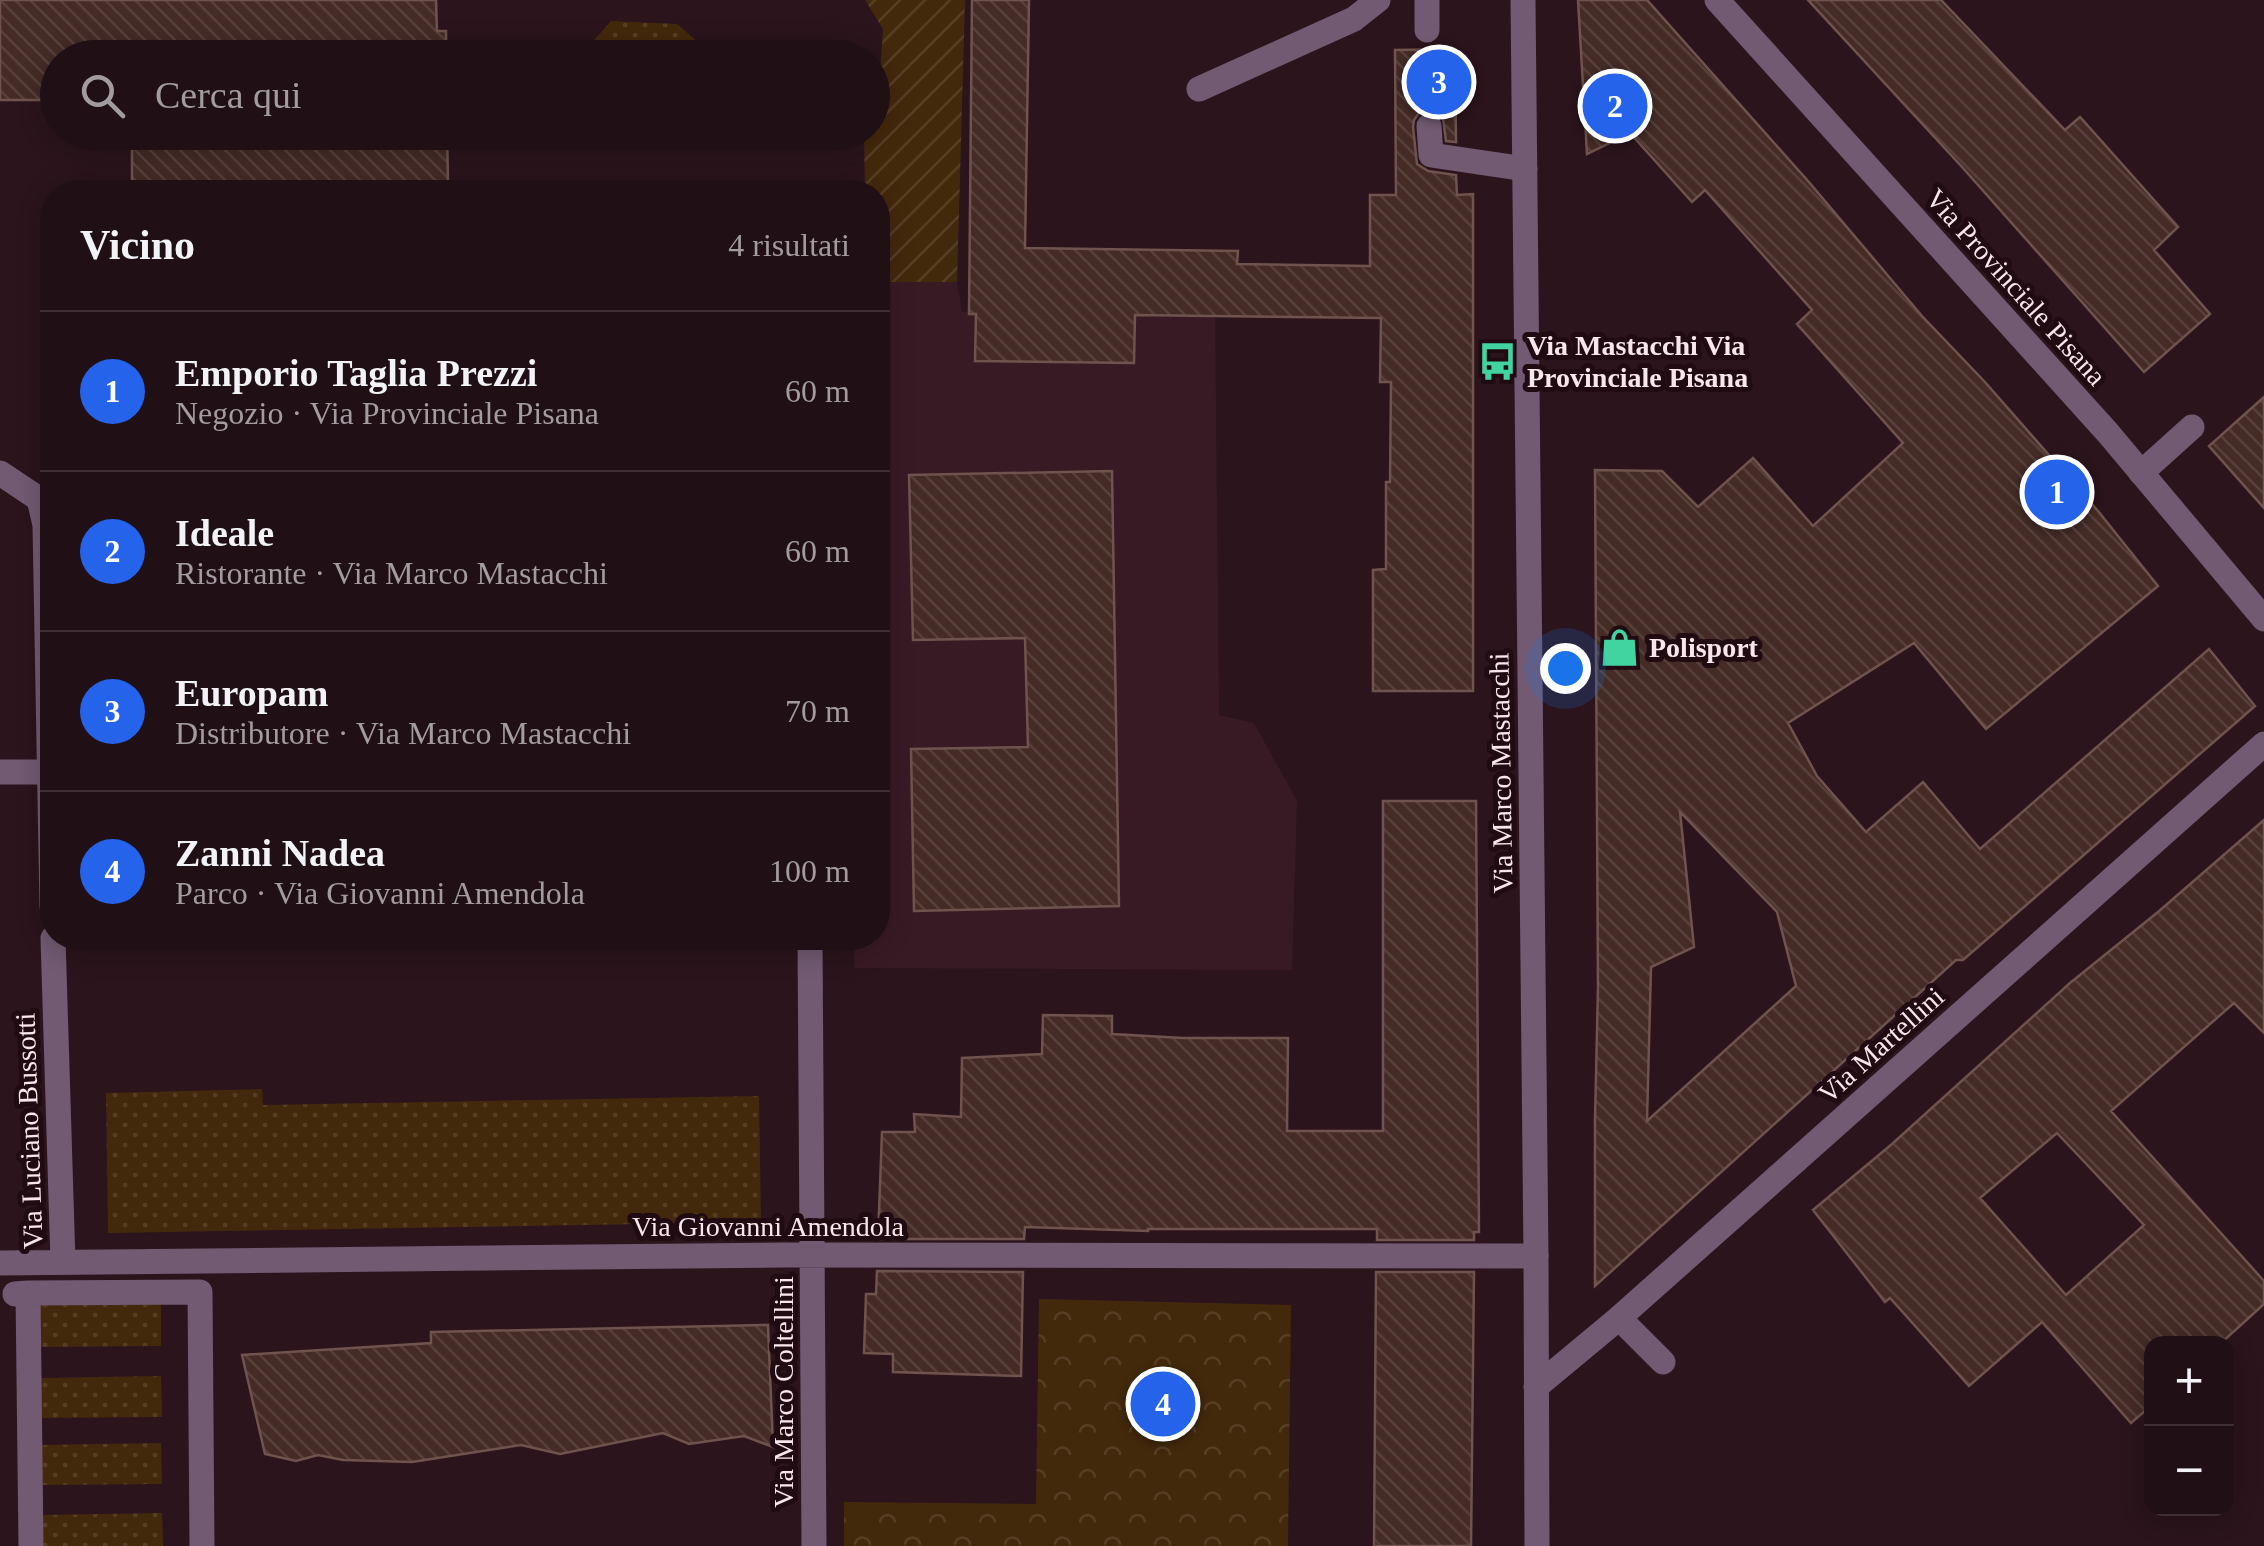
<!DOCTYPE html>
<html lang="it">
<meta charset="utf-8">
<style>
body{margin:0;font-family:"Times New Roman",serif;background:#2d1d22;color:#f1f3f6}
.controls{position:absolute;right:30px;bottom:30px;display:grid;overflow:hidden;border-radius:20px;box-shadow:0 5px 25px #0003}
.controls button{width:90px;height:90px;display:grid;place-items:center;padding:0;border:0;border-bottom:2px solid #3d2f34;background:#200f15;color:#f1f3f6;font:50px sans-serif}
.you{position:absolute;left:1565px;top:668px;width:35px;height:35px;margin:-25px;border:8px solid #fff;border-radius:50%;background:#1a73e8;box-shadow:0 0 0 15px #1a73e833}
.badge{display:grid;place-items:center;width:65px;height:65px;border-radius:50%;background:#2563eb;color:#fff;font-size:32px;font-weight:700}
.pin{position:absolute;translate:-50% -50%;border:5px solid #fff;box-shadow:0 2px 10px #0006}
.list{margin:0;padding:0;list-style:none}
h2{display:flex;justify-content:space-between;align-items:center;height:130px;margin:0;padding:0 40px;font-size:42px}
h2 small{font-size:32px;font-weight:400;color:#a29ca0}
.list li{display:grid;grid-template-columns:65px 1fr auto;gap:30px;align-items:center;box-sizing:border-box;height:160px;padding:0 40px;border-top:2px solid #3d2f34}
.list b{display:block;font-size:38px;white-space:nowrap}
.list p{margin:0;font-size:32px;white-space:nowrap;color:#a29ca0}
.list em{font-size:32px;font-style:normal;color:#a29ca0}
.icon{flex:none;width:55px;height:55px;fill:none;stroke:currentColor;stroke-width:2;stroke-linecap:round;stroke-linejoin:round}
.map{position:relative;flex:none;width:2264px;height:1546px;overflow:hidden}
.search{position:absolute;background:#200f15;box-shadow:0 5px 25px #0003;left:40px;top:40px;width:850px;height:110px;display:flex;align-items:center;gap:25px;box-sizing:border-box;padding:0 35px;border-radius:55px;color:#a29ca0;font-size:38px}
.panel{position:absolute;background:#200f15;box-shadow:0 5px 25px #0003;left:40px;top:180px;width:850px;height:770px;border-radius:40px}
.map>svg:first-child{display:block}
.built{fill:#381a25}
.grass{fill:url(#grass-dots)}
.forest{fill:url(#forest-crowns)}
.garden{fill:url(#garden-furrows)}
.building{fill:url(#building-back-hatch);stroke:#6f534d;stroke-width:2.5;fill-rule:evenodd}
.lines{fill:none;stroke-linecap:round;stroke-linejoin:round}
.service{stroke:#715a72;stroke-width:25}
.pedestrian{stroke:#715a72;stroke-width:25}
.minor{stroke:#715a72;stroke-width:25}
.tertiary{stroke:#715a72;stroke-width:25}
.labels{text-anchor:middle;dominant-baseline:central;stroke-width:10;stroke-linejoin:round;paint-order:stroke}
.street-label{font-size:28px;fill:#f7e6eb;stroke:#210b13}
.poi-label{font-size:28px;font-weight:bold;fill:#f7e6eb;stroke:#210b13;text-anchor:start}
</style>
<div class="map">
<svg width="2264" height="1546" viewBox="0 0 2264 1546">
<defs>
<pattern id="grass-dots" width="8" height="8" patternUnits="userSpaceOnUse" patternTransform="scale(2.5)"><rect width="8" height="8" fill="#43290c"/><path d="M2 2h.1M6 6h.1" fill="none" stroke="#563e24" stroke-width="1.8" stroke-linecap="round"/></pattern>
<pattern id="forest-crowns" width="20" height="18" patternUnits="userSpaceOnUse" patternTransform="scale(2.5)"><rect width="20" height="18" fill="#43290c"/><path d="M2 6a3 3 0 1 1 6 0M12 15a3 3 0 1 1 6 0" fill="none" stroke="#563e24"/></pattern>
<pattern id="garden-furrows" width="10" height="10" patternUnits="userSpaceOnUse" patternTransform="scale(2.5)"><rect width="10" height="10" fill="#43290c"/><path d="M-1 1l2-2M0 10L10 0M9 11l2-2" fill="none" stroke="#563e24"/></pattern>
<pattern id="building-back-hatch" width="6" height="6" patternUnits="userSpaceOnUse" patternTransform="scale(2.5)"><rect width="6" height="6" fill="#442b26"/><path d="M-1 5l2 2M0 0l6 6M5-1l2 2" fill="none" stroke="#56403b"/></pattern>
</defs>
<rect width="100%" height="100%" fill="#2b141c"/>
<!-- built -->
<path class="built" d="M 878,282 L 957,282 L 962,312 L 1215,309 L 1219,715 L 1254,723 L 1297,801 L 1292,970 L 854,968 L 855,938 L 878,938 L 878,429 L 882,427 L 878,385 Z"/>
<!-- grass -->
<path class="grass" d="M 611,21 L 677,24 L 698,42 L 698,57 L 590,57 L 590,45 Z
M 262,1089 L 263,1105 L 759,1096 L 761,1222 L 108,1233 L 106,1093 Z
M 161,1304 L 161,1346 L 39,1347 L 38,1305 Z
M 161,1376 L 162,1417 L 39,1418 L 40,1378 Z
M 161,1443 L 162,1484 L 41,1485 L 40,1445 Z
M 162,1513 L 163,1546 L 42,1546 L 41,1515 Z"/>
<!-- forest -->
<path class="forest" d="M 1039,1299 L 1291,1305 L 1288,1546 L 844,1546 L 844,1502 L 1036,1504 Z"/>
<!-- garden -->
<path class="garden" d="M 865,0 L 965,0 L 957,282 L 878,282 L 878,192 L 865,192 L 864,133 L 872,132 L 873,106 L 879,88 L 883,29 Z"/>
<!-- building -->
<path class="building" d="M 0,0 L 436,0 L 437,31 L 446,31 L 446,58 L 58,58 L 58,100 L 0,100 Z
M 972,0 L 1029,0 L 1025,248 L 1238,251 L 1237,264 L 1370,266 L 1370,195 L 1396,195 L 1395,50 L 1455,49 L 1456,142 L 1446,141 L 1443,118 L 1435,111 L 1427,110 L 1419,113 L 1414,120 L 1413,127 L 1417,164 L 1428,171 L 1456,175 L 1457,195 L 1473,194 L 1473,691 L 1373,691 L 1373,570 L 1386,569 L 1386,482 L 1390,482 L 1391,382 L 1380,382 L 1381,318 L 1135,315 L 1134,363 L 975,361 L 976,314 L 969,314 Z
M 1578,0 L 1647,0 L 1808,181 L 1922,316 L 1984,381 L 2098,511 L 2158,586 L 1986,729 L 1914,643 L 1788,723 L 1817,776 L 1866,832 L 1923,782 L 1980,849 L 2209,649 L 2255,706 L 1963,960 L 1956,960 L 1595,1286 L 1595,1120 L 1598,987 L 1595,470 L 1662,471 L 1698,507 L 1753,458 L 1813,526 L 1903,443 L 1797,324 L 1812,310 L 1705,190 L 1692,202 L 1630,133 L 1587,154 ZM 1680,812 L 1777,912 L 1796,986 L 1647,1121 L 1651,967 L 1694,947 Z
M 1808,0 L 1941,0 L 2065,130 L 2080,117 L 2178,227 L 2154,250 L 2210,314 L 2144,372 L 1962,167 Z
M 149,132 L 447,132 L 448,182 L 437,181 L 437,192 L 132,192 L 132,147 L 149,147 Z
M 2264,397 L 2264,508 L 2209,446 Z
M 1112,471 L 1119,906 L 914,911 L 911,749 L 1028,747 L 1025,638 L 913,640 L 909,475 Z
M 1383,801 L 1476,801 L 1479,1232 L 1474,1232 L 1474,1240 L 1377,1240 L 1377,1229 L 1148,1229 L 1148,1231 L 1025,1227 L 1024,1239 L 878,1239 L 882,1132 L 915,1132 L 914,1114 L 961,1117 L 962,1058 L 1042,1054 L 1043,1015 L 1112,1016 L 1112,1034 L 1183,1038 L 1288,1038 L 1287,1131 L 1383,1131 Z
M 2264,820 L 2264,1033 L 2234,1003 L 2111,1111 L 2264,1281 L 2264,1304 L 2220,1344 L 2152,1344 L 2152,1405 L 2131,1423 L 2042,1322 L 1969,1386 L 1890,1298 L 1885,1302 L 1813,1210 L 1892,1144 L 2070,983 L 2158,912 ZM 2057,1133 L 2144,1225 L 2066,1295 L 1980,1198 Z
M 877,1271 L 1023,1272 L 1021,1376 L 893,1372 L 893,1354 L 864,1353 L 866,1294 L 876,1294 Z
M 1376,1272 L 1474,1272 L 1471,1546 L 1374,1546 Z
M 768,1325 L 773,1447 L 744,1436 L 689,1444 L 663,1433 L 560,1454 L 521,1445 L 412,1462 L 343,1460 L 318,1455 L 296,1461 L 265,1454 L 242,1355 L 431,1343 L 431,1332 Z"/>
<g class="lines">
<!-- service -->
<path class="service" d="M 1427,30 L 1427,0
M 1199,89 L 1354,19 L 1378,0
M 1429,126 L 1431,155 L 1525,169
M 2141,473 L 2192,427
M 1619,1318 L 1663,1362"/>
<!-- pedestrian -->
<path class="pedestrian" d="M 28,1293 L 200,1292 L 202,1546
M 15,1294 L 28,1293 L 31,1546"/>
<!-- minor -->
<path class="minor" d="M 0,473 L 39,499 L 45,525 L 52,906
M 0,772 L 52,772
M 53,938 L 63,1262
M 810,938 L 814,1546
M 0,1263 L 782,1255 L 1536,1256
M 1536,1387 L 1619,1318 L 2264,744"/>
<!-- tertiary -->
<path class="tertiary" d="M 1523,0 L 1536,1256 L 1537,1546
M 1717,0 L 2108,433 L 2264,619"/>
</g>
<!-- icons -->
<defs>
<symbol id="bus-bare" viewBox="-9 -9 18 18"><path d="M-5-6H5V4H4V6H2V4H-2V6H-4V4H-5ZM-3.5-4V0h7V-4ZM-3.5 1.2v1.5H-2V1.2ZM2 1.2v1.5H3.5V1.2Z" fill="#42d4a0" stroke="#210b13" stroke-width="2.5" paint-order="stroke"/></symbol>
<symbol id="shop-bare" viewBox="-9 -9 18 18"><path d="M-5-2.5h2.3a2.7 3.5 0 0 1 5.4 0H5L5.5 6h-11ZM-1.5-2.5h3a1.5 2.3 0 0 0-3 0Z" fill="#42d4a0" stroke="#210b13" stroke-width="2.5" paint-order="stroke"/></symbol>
</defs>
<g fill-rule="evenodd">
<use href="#bus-bare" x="1470" y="334" width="55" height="55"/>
<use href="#shop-bare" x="1592" y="620" width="55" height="55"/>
</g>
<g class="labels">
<!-- street labels -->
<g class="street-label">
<text transform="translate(2016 287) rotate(48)">Via Provinciale Pisana</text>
<text transform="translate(1501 773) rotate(-91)">Via Marco Mastacchi</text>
<text transform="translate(1881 1045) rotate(-42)">Via Martellini</text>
<text transform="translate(29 1131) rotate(-92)">Via Luciano Bussotti</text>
<text x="768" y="1226">Via Giovanni Amendola</text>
<text transform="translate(783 1392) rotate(-90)">Via Marco Coltellini</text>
</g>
<!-- poi labels -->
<g class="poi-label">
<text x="1527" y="345">Via Mastacchi Via<tspan x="1527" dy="32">Provinciale Pisana</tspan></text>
<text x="1649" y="647">Polisport</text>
</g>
</g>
</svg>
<div class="controls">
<button>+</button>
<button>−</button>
</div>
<div class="you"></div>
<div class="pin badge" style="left:2057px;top:492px">1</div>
<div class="pin badge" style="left:1615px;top:106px">2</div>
<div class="pin badge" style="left:1439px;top:82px">3</div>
<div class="pin badge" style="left:1163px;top:1404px">4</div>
<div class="search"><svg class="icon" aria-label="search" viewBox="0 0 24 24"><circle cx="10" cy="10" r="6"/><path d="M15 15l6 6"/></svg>Cerca qui</div>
<section class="panel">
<h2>Vicino<small>4 risultati</small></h2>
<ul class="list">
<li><span class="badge">1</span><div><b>Emporio Taglia Prezzi</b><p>Negozio · Via Provinciale Pisana</p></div><em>60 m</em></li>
<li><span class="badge">2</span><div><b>Ideale</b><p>Ristorante · Via Marco Mastacchi</p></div><em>60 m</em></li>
<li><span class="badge">3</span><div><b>Europam</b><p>Distributore · Via Marco Mastacchi</p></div><em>70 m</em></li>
<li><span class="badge">4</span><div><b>Zanni Nadea</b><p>Parco · Via Giovanni Amendola</p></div><em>100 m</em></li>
</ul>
</section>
</div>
